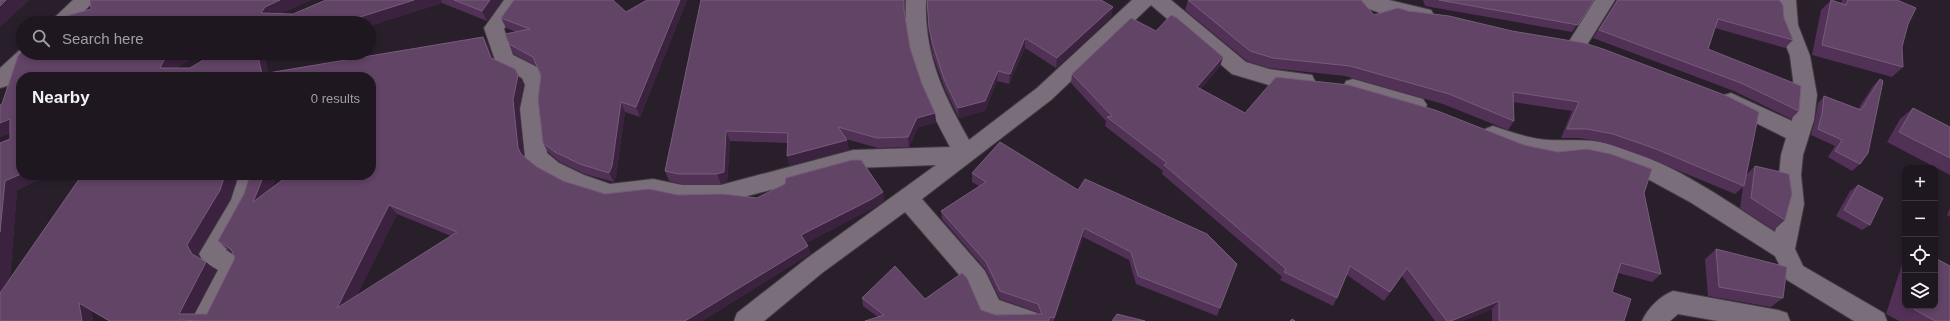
<!DOCTYPE html>
<meta charset="utf-8">
<style>
body{margin:0;font-family:Helvetica,sans-serif;background:#2b242d;color:#f1f3f6}
.controls{position:absolute;right:12px;bottom:12px;display:grid;overflow:hidden;border-radius:8px;box-shadow:0 2px 6px #0003}
.controls button{width:36px;height:36px;display:grid;place-items:center;padding:0;border:0;border-bottom:1px solid #3c363e;background:#1e1720;color:#f1f3f6;font:20px sans-serif}
.list{margin:0;padding:0;list-style:none}
h2{display:flex;justify-content:space-between;align-items:center;height:52px;margin:0;padding:0 16px;font-size:17px}
h2 small{font-size:13px;font-weight:400;color:#a19fa5}
.icon{flex:none;width:22px;height:22px;fill:none;stroke:currentColor;stroke-width:2;stroke-linecap:round;stroke-linejoin:round}
.map{position:relative;flex:none;width:1950px;height:321px;overflow:hidden}
.search{position:absolute;background:#1e1720;box-shadow:0 2px 6px #0003;left:16px;top:16px;width:360px;height:44px;display:flex;align-items:center;gap:10px;box-sizing:border-box;padding:0 14px;border-radius:22px;color:#a19fa5;font-size:15px}
.panel{position:absolute;background:#1e1720;box-shadow:0 2px 6px #0003;left:16px;top:72px;width:360px;height:108px;border-radius:16px}
.map>svg:first-child{display:block}
.lines{fill:none;stroke-linecap:round;stroke-linejoin:round}
.minor-casing{stroke:#443c45;stroke-width:2}
.minor{fill:#7a6e7b;fill-rule:evenodd}
.wall{fill:#523157;fill-rule:evenodd}
.shaded-wall{fill:#3b223e}
.building{fill:#624466;stroke:#765c7a;fill-rule:evenodd}
</style>
<div class="map">
<svg width="1950" height="321" viewBox="0 0 1950 321">
<rect width="100%" height="100%" fill="#281f2a"/>
<g class="lines">
<defs>
<path id="minor" d="M 73,0 L 95,0 L 73,23 L 51,23 L 54,18 Z
M 504,0 L 525,0 L 504,29 L 513,55 L 537,67 L 545,85 L 542,109 L 547,153 L 559,163 L 584,175 L 610,184 L 653,179 L 682,185 L 721,185 L 853,150 L 950,147 C 924,98 903,56 906,0 L 926,0 C 924,54 943,94 969,140 L 1037,88 L 1132,0 L 1171,0 L 1246,62 L 1269,69 L 1312,75 L 1315,81 L 1312,87 L 1305,89 L 1269,85 L 1232,74 L 1151,5 L 1051,100 L 922,199 L 985,271 L 999,300 L 1037,313 L 1040,321 L 996,321 L 981,316 L 968,285 L 905,212 L 822,273 L 764,321 L 734,321 L 737,313 L 806,259 L 936,165 L 853,168 L 721,203 L 682,203 L 653,197 L 610,202 L 569,189 L 543,175 L 528,163 L 525,157 L 520,109 L 525,85 L 522,78 L 497,66 L 484,28 Z
M 1355,0 L 1389,0 L 1431,10 L 1434,15 L 1431,20 C 1409,27 1379,12 1358,5 Z
M 1595,0 L 1615,0 L 1585,48 L 1578,51 L 1571,48 L 1568,43 Z
M 1776,0 L 1796,0 L 1798,25 L 1810,56 L 1817,95 L 1814,120 L 1803,155 L 1801,175 L 1804,204 L 1795,249 L 1803,266 L 1884,313 L 1887,321 L 1854,321 L 1787,280 L 1775,256 L 1690,202 L 1646,178 L 1600,160 L 1535,156 L 1485,141 L 1482,135 L 1485,129 L 1493,126 C 1511,132 1530,139 1549,140 C 1566,141 1583,139 1600,142 C 1664,156 1721,197 1775,232 L 1782,204 L 1779,175 L 1781,155 L 1786,138 L 1724,107 L 1720,101 L 1724,95 L 1731,93 L 1792,121 L 1795,95 L 1790,56 L 1778,25 Z
M 23,47 L 23,53 L 39,53 L 36,58 L 7,86 L 0,88 L 0,68 Z
M 1353,79 L 1423,99 L 1427,105 L 1423,111 L 1416,113 L 1346,93 L 1343,87 L 1346,81 Z
M 239,175 L 261,175 L 252,203 L 226,250 L 240,259 L 244,266 L 216,321 L 191,321 L 218,270 L 203,261 L 199,254 L 231,200 Z
M 1673,291 L 1778,310 L 1787,313 L 1790,321 L 1718,321 L 1678,314 L 1670,321 L 1642,321 C 1648,308 1660,296 1673,291 Z"/>
</defs>
<!-- minor casing -->
<use href="#minor" class="minor-casing"/>
<!-- minor -->
<use href="#minor" class="minor"/>
</g>
<!-- wall -->
<path class="wall" d="M 90,0 L 311,0 L 280,14 L 293,14 L 326,0 L 502,0 L 487,21 L 442,3 L 369,26 L 369,23 L 91,9 Z
M 647,0 L 687,0 L 640,117 L 625,112 L 616,176 L 614,182 L 585,174 L 560,162 L 548,152 L 543,143 L 541,75 L 537,66 L 514,54 L 509,44 L 516,32 L 506,28 L 501,18 L 626,12 Z
M 701,0 L 905,0 L 905,16 L 910,48 L 922,84 L 935,113 L 936,123 L 918,127 L 909,147 L 878,148 L 846,139 L 847,140 L 849,150 L 789,165 L 788,143 L 730,141 L 727,182 L 721,184 L 682,184 L 669,181 L 665,171 Z
M 927,0 L 1102,0 L 1113,7 L 1111,17 L 1056,68 L 1025,48 L 1009,84 L 997,81 L 985,111 L 959,118 L 945,89 L 933,56 L 930,38 Z
M 1188,0 L 1374,15 L 1398,8 L 1747,174 L 1755,166 L 1785,220 L 1774,230 L 1740,208 L 1743,187 L 1735,194 L 1648,158 L 1606,143 L 1580,138 L 1561,138 L 1572,111 L 1513,102 L 1514,121 L 1508,130 L 1443,104 L 1345,76 L 1269,68 L 1247,61 L 1185,10 Z
M 1423,0 L 1594,0 L 1572,32 L 1425,6 Z
M 1616,0 L 1779,0 L 1784,18 L 1793,40 L 1785,48 L 1715,28 L 1708,49 L 1799,111 L 1791,119 L 1734,91 L 1593,38 L 1616,1 Z
M 1831,0 L 1841,3 L 1842,0 L 1897,0 L 1908,24 L 1902,47 L 1903,67 L 1892,77 L 1812,55 L 1821,10 Z
M 1156,31 L 1223,57 L 1220,66 L 1201,89 L 1245,113 L 1644,193 L 1661,274 L 1652,282 L 1618,273 L 1612,292 L 1624,321 L 1492,321 L 1492,309 L 1463,321 L 1435,321 L 1402,276 L 1384,301 L 1347,275 L 1337,298 L 1333,306 L 1280,280 L 1282,277 L 1162,174 L 1163,171 L 1105,126 L 1106,121 L 1071,83 L 1072,74 Z
M 483,37 L 489,47 L 493,59 L 515,69 L 523,85 L 519,109 L 523,156 L 537,167 L 563,181 L 605,194 L 649,189 L 678,195 L 723,194 L 757,198 L 785,184 L 786,178 L 852,160 L 861,160 L 883,192 L 884,201 L 873,208 L 806,243 L 808,246 L 810,254 L 702,321 L 108,321 L 91,311 L 93,321 L 0,321 L 0,143 L 10,139 L 10,133 L 0,137 L 0,105 L 2,104 L 18,56 L 23,51 L 23,53 L 202,53 L 176,68 L 190,68 L 215,53 L 284,53 L 265,59 L 268,73 ZM 21,77 L 371,77 L 371,175 L 289,175 L 272,188 L 277,175 L 250,175 L 244,194 L 218,241 L 228,250 L 233,252 L 235,258 L 207,314 L 194,314 L 216,271 L 206,262 L 201,259 L 198,253 L 230,199 L 238,175 L 82,175 L 10,279 L 17,190 L 50,175 L 21,175 ZM 397,214 L 451,236 L 356,297 Z
M 1880,79 L 1860,164 L 1852,171 L 1828,157 L 1835,146 L 1811,135 L 1815,120 L 1818,103 L 1824,96 L 1858,109 L 1873,86 Z
M 1913,108 L 1950,127 L 1950,175 L 1887,142 L 1900,119 Z
M 1000,142 L 1220,308 L 1217,316 L 1136,284 L 1129,260 L 1083,237 L 1054,321 L 865,321 L 878,317 L 863,306 L 862,298 L 925,299 L 981,310 L 996,315 L 1039,314 L 1037,312 L 1000,299 L 986,270 L 942,219 L 941,211 L 979,186 L 972,182 L 972,173 Z
M 1858,185 L 1870,225 L 1862,230 L 1836,216 L 1850,191 Z
M 1950,208 L 1950,217 L 1947,215 Z
M 1716,249 L 1783,298 L 1771,307 L 1708,296 L 1705,259 Z
M 1905,260 L 1905,306 L 1935,306 L 1950,321 L 1899,321 L 1886,314 L 1903,261 Z"/>
<!-- shaded-wall -->
<path class="shaded-wall" d="M 6,0 L 30,0 L 0,27 L 0,6 Z
M 280,0 L 311,0 L 273,17 L 261,13 L 265,7 Z
M 414,0 L 441,0 L 442,3 L 369,26 L 369,23 L 341,23 Z
M 490,0 L 502,0 L 487,21 L 482,11 Z
M 680,0 L 687,0 L 640,117 L 636,107 Z
M 904,0 L 905,0 L 904,21 Z
M 1113,7 L 1111,17 L 1056,68 L 1057,58 Z
M 483,37 L 489,47 L 496,67 L 491,58 Z
M 1025,38 L 1025,48 L 1009,84 L 1010,74 Z
M 176,53 L 202,53 L 173,70 L 160,68 L 164,60 Z
M 257,53 L 284,53 L 265,59 L 269,77 L 262,74 Z
M 1223,57 L 1220,66 L 1195,96 L 1197,87 Z
M 515,69 L 523,85 L 519,109 L 524,157 L 521,154 L 518,148 L 513,100 Z
M 998,71 L 997,81 L 985,111 L 959,118 L 958,108 Z
M 621,102 L 625,112 L 616,176 L 614,182 L 609,173 Z
M 935,113 L 936,123 L 918,127 L 909,147 L 908,137 L 917,118 Z
M 10,119 L 21,129 L 0,137 L 0,123 Z
M 726,131 L 730,141 L 727,182 L 721,184 L 717,174 Z
M 847,140 L 849,150 L 789,165 L 787,156 Z
M 21,174 L 21,175 L 50,175 L 17,190 L 7,311 L 0,307 L 0,232 L 5,181 Z
M 225,175 L 238,175 L 230,199 L 198,253 L 202,262 L 192,254 L 187,245 Z
M 264,175 L 277,175 L 263,211 L 253,202 Z
M 883,192 L 884,201 L 873,208 L 804,244 L 801,235 Z
M 389,205 L 397,214 L 346,317 L 337,308 Z
M 1084,228 L 1083,237 L 1054,321 L 1053,321 Z
M 808,246 L 810,254 L 702,321 L 685,321 Z
M 206,262 L 216,271 L 191,320 L 179,314 Z
M 1499,301 L 1492,309 L 1463,321 L 1451,321 Z
M 79,303 L 91,311 L 93,321 L 82,321 Z"/>
<!-- building -->
<path class="building" d="M 0,0 L 6,0 L 0,6 Z
M 90,0 L 280,0 L 265,7 L 261,13 L 293,14 L 326,0 L 414,0 L 341,23 L 42,23 L 91,9 Z
M 454,0 L 490,0 L 482,11 Z
M 514,0 L 613,0 L 626,12 L 647,0 L 680,0 L 636,107 L 621,102 L 612,166 L 609,173 L 580,164 L 555,152 L 543,143 L 538,99 L 541,75 L 533,57 L 509,44 L 505,34 L 530,29 L 501,18 Z
M 701,0 L 904,0 L 904,10 L 910,48 L 922,84 L 935,113 L 917,118 L 908,137 L 877,138 L 838,127 L 847,140 L 787,156 L 788,133 L 726,131 L 724,172 L 717,174 L 678,174 L 665,171 Z
M 927,0 L 1101,0 L 1113,7 L 1057,58 L 1025,38 L 1010,74 L 998,71 L 985,101 L 958,108 L 944,79 L 933,45 L 929,28 Z
M 1188,0 L 1361,0 L 1374,15 L 1398,8 L 1408,11 L 1449,16 L 1512,31 L 1584,43 L 1603,49 L 1727,96 L 1759,112 L 1744,186 L 1656,149 L 1613,134 L 1587,129 L 1567,129 L 1579,102 L 1513,92 L 1514,121 L 1449,94 L 1350,66 L 1273,58 L 1250,51 Z
M 1439,0 L 1594,0 L 1578,25 Z
M 1618,0 L 1779,0 L 1783,5 L 1784,18 L 1793,40 L 1718,19 L 1708,49 L 1801,86 L 1799,111 L 1741,83 L 1599,30 Z
M 1831,0 L 1846,5 L 1848,0 L 1897,0 L 1916,8 L 1908,24 L 1902,47 L 1903,67 L 1822,45 Z
M 1171,15 L 1177,18 L 1223,57 L 1197,87 L 1245,113 L 1276,77 L 1349,85 L 1435,110 L 1524,145 L 1558,152 L 1587,149 L 1611,154 L 1652,169 L 1644,193 L 1661,274 L 1621,263 L 1612,292 L 1631,299 L 1624,321 L 1499,321 L 1499,301 L 1451,321 L 1447,321 L 1407,268 L 1390,292 L 1350,266 L 1337,298 L 1284,272 L 1286,269 L 1164,165 L 1167,163 L 1107,117 L 1112,116 L 1072,74 L 1131,18 L 1156,31 Z
M 483,37 L 491,58 L 515,69 L 518,75 L 513,100 L 518,148 L 521,154 L 537,167 L 563,181 L 605,194 L 649,189 L 678,195 L 723,194 L 757,198 L 785,184 L 786,178 L 852,160 L 861,160 L 883,192 L 872,199 L 801,235 L 808,246 L 685,321 L 203,321 L 179,320 L 178,321 L 110,321 L 79,303 L 82,321 L 0,321 L 0,293 L 82,175 L 225,175 L 220,190 L 187,245 L 192,254 L 206,262 L 179,314 L 207,314 L 235,258 L 231,249 L 218,241 L 244,194 L 250,175 L 264,175 L 253,202 L 289,175 L 371,175 L 371,77 L 21,77 L 21,174 L 5,181 L 0,232 L 0,143 L 10,139 L 10,119 L 0,123 L 0,105 L 2,104 L 18,56 L 23,51 L 23,53 L 176,53 L 164,60 L 160,68 L 190,68 L 215,53 L 257,53 L 262,74 ZM 389,205 L 457,232 L 337,308 Z
M 1880,79 L 1883,81 L 1868,153 L 1860,164 L 1835,151 L 1842,140 L 1818,129 L 1822,114 L 1824,96 L 1861,110 Z
M 1913,108 L 1950,127 L 1950,158 L 1899,132 Z
M 1000,142 L 1078,190 L 1085,179 L 1207,234 L 1237,264 L 1220,308 L 1138,276 L 1131,252 L 1084,228 L 1054,318 L 1050,317 L 1048,321 L 865,321 L 884,315 L 862,298 L 895,266 L 925,299 L 962,273 L 967,278 L 981,310 L 996,315 L 1042,314 L 1038,304 L 1000,291 L 986,262 L 941,211 L 986,182 L 972,173 Z
M 1755,166 L 1789,174 L 1792,194 L 1785,220 L 1751,198 Z
M 1858,185 L 1883,198 L 1870,225 L 1844,210 Z
M 1716,249 L 1787,267 L 1783,298 L 1719,287 Z
M 1935,258 L 1950,266 L 1950,321 L 1935,321 L 1908,306 L 1935,306 Z
M 1905,297 L 1905,304 L 1903,303 Z
M 1117,314 L 1145,321 L 1112,321 Z
M 1292,319 L 1295,321 L 1290,321 Z"/>
</svg>
<div class="controls">
<button>+</button>
<button>−</button>
<button><svg class="icon" aria-label="locate" viewBox="0 0 24 24"><circle cx="12" cy="12" r="6"/><path d="M12 2v4M12 18v4M2 12h4M18 12h4"/></svg></button>
<button><svg class="icon" aria-label="layers" viewBox="0 0 24 24"><path d="M12 4l9 5-9 5-9-5zM3 14l9 5 9-5"/></svg></button>
</div>
<div class="search"><svg class="icon" aria-label="search" viewBox="0 0 24 24"><circle cx="10" cy="10" r="6"/><path d="M15 15l6 6"/></svg>Search here</div>
<section class="panel">
<h2>Nearby<small>0 results</small></h2>
<ul class="list">
</ul>
</section>
</div>
